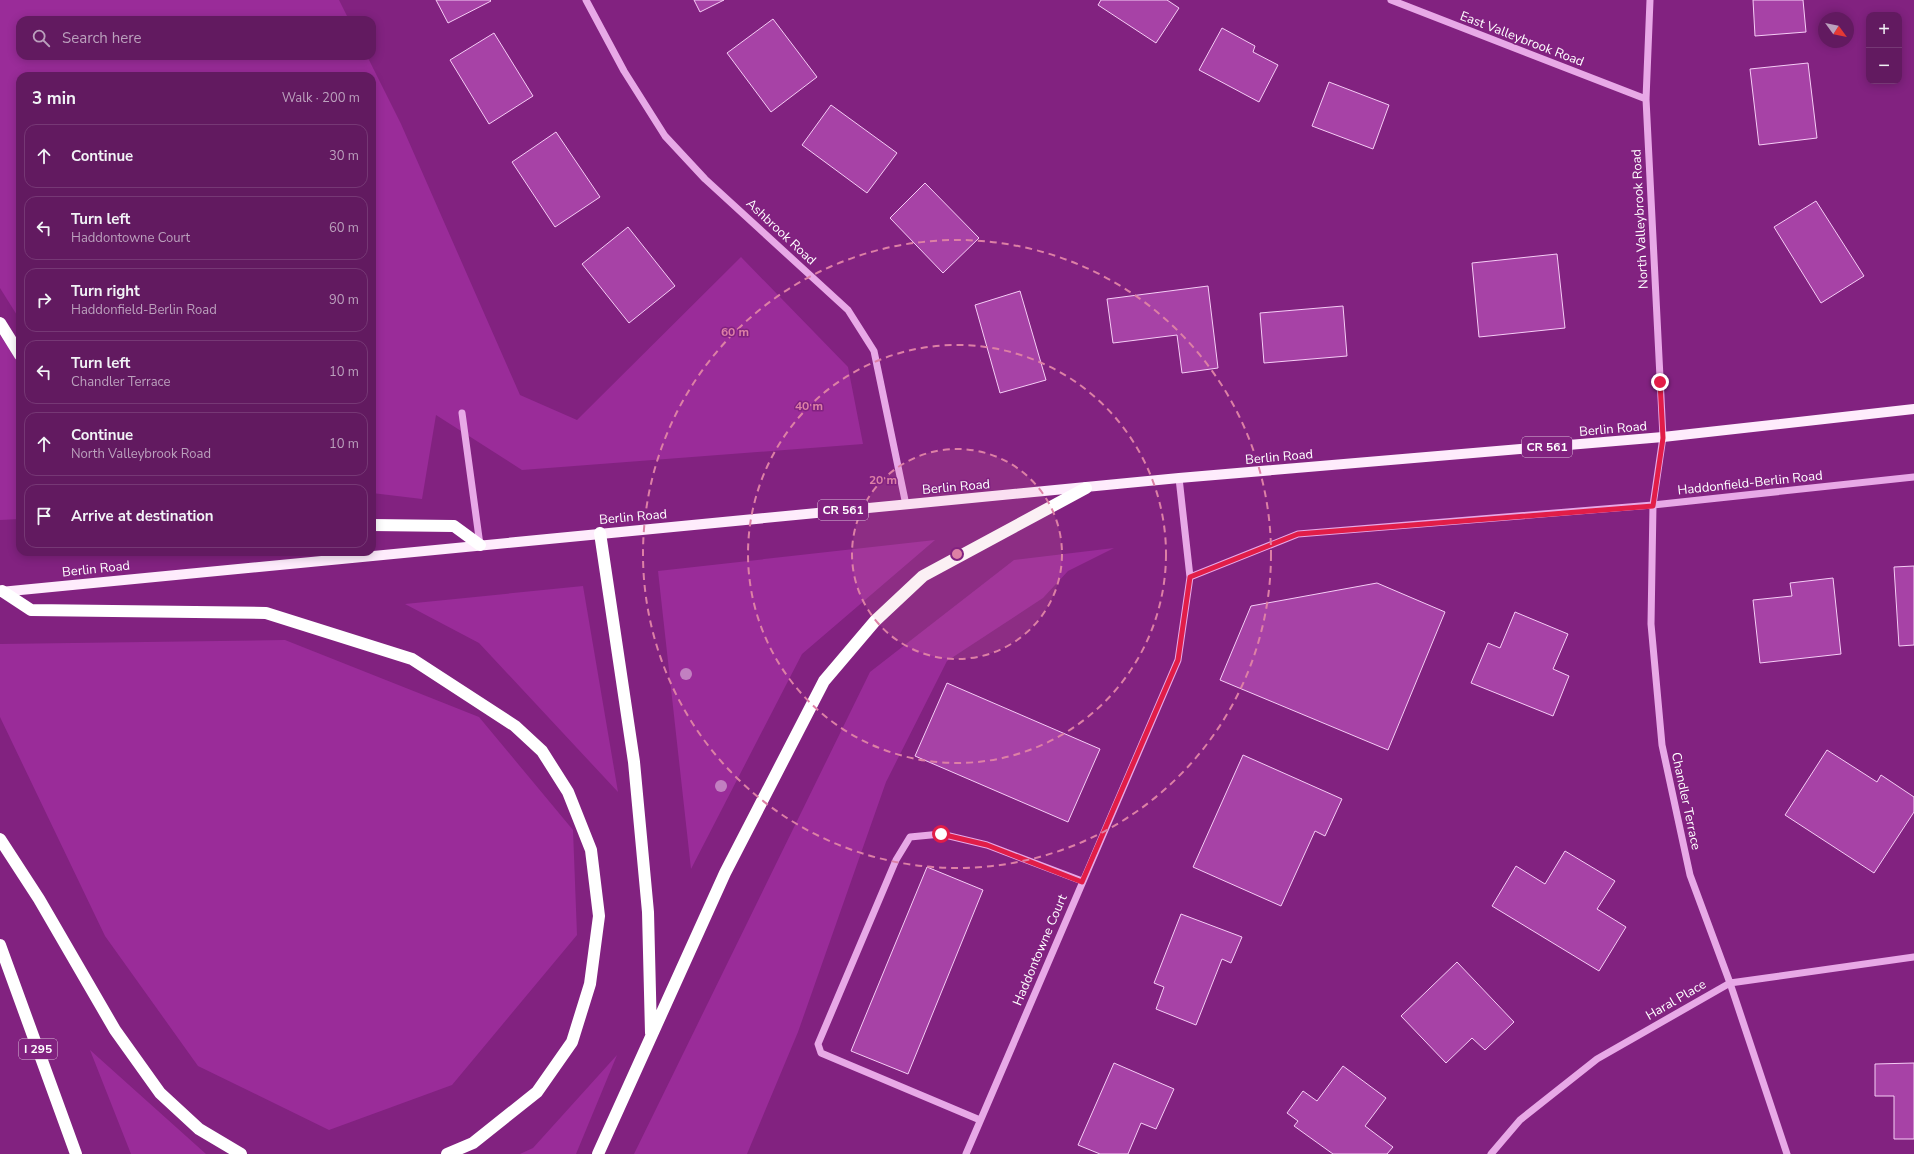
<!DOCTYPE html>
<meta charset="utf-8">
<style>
body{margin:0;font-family:"Nunito Sans",sans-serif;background:#6b2769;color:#f1f3f6}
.controls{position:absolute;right:12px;top:12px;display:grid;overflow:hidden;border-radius:8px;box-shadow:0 2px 10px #0003}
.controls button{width:36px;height:36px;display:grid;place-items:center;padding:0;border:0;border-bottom:1px solid #763875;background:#621a60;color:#f1f3f6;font:20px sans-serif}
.compass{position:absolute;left:1818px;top:12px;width:36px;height:36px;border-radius:50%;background:#621a60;box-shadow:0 2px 10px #0003;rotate:123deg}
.stop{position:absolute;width:12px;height:12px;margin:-9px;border:3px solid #e11d48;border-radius:50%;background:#fff}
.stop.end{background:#e11d48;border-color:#fff;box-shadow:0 1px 4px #0008}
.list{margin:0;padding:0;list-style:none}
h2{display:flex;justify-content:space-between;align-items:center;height:52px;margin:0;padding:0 16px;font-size:17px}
h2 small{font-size:13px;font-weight:400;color:#bba1bd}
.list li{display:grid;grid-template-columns:26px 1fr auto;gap:12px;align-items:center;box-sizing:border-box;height:64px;margin:0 8px 8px;padding:0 8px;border:1px solid #763875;border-radius:12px}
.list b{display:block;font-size:15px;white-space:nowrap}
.list p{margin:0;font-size:13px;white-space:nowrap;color:#bba1bd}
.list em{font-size:13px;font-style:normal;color:#bba1bd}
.icon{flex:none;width:22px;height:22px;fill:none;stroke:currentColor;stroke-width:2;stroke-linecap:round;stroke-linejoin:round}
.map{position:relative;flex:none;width:1914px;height:1154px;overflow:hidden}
.search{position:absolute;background:#621a60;box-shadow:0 2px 10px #0003;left:16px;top:16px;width:360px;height:44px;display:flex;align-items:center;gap:10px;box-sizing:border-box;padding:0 14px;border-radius:12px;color:#bba1bd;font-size:15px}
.panel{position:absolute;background:#621a60;box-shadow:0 2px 10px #0003;left:16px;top:72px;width:360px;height:484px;border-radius:12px}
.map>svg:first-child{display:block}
.green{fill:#9a2c99}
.building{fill:#a742a6;stroke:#f6cdf6}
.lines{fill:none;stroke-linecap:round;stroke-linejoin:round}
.minor{stroke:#e8a9e7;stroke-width:7}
.major{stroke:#feecfc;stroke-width:10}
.highway{stroke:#fff;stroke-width:12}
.tree{fill:#c280c1}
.route{stroke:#e11d48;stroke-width:5}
.ring{fill:none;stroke:#dd80a5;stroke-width:2;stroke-dasharray:7 5}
.labels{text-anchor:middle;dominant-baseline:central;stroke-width:3;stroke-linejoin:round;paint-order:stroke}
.shield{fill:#822280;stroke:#dabdd9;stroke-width:1}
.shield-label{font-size:12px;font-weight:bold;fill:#fff}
.street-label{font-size:13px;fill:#fff;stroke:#822280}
.centre{fill:#dd80a5;stroke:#822280;stroke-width:2}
.ring-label{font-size:12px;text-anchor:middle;font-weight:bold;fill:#dd80a5;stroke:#822280;stroke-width:3;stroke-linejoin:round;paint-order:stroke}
</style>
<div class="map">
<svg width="1914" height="1154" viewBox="0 0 1914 1154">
<rect width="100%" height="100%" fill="#822280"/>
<!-- green -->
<path class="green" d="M 0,0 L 339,0 L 349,20 L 20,20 L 20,56 L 367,56 L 401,124 L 520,395 L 577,420 L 741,257 L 848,367 L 863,444 L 522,470 L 436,415 L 422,499 L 372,493 L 372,76 L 20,76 L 20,320 L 0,288 Z
M 0,335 L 20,365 L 20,519 L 0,520 Z
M 935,540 L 802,654 L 691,869 L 658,571 Z
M 1114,548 L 1068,571 L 1043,598 L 947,661 L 886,782 L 798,1032 L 747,1154 L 634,1154 L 870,672 L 1014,560 Z
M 583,586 L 618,792 L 479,643 L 405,604 Z
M 285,640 L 479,717 L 573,830 L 577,935 L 452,1085 L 329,1130 L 198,1066 L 105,936 L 0,717 L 0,644 Z
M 90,1050 L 206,1154 L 131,1154 Z
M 617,1055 L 576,1154 L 520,1154 L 533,1148 Z"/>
<!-- building -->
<path class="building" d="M 436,0 L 490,0 L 491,1 L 448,23 Z
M 694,0 L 724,0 L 700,12 Z
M 1101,0 L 1167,0 L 1179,8 L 1156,43 L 1098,5 Z
M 1753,0 L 1803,0 L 1806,32 L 1755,36 Z
M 773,19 L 817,77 L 771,112 L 727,53 Z
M 1222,28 L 1255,46 L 1253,52 L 1278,65 L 1259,102 L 1199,70 Z
M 494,33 L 533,96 L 489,124 L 450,60 Z
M 1808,63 L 1817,138 L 1759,145 L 1750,69 Z
M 1329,82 L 1389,105 L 1373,149 L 1312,126 Z
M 831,105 L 897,153 L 867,193 L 802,145 Z
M 556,132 L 600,197 L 555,227 L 512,162 Z
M 925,183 L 979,238 L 943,273 L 890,218 Z
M 1816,201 L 1864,276 L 1821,303 L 1774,227 Z
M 628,227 L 675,286 L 629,323 L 582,264 Z
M 1557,254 L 1565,328 L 1479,337 L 1472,263 Z
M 1208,286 L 1218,368 L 1182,373 L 1177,335 L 1113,343 L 1107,299 Z
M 1020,291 L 1046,380 L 1000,393 L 975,305 Z
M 1343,306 L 1347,356 L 1264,363 L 1260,313 Z
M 1914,566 L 1914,645 L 1899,646 L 1894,567 Z
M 1833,578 L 1841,654 L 1760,663 L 1753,600 L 1792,596 L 1790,583 Z
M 1377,583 L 1445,612 L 1388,750 L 1220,680 L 1251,606 Z
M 1515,612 L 1568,634 L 1553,669 L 1569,676 L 1553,716 L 1471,683 L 1488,643 L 1500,648 Z
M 947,683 L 1100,749 L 1068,822 L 915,756 Z
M 1827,750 L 1877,782 L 1881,775 L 1914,797 L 1914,812 L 1874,873 L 1785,815 Z
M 1243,755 L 1342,799 L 1325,836 L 1315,831 L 1281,906 L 1193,867 Z
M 1565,851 L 1615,881 L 1597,909 L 1626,927 L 1599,971 L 1492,906 L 1516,866 L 1545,884 Z
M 927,867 L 983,890 L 908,1074 L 851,1051 Z
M 1181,914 L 1242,937 L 1231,963 L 1222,959 L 1196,1025 L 1156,1009 L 1164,987 L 1154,983 Z
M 1457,962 L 1514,1022 L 1485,1050 L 1472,1038 L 1446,1063 L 1401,1016 Z
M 1114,1063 L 1174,1089 L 1156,1129 L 1141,1123 L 1128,1154 L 1100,1154 L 1078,1145 Z
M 1914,1063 L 1914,1139 L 1894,1139 L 1894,1096 L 1875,1096 L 1875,1064 Z
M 1343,1066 L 1386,1098 L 1365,1126 L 1393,1147 L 1387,1154 L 1333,1154 L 1294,1126 L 1298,1121 L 1287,1113 L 1303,1091 L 1317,1101 Z"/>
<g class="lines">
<!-- minor -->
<path class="minor" d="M 586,0 L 624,71 L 665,136 L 705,179 L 848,310 L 874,351 L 906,505
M 1391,0 L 1646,99
M 1650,0 L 1646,99 L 1663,437 L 1653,505 L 1651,624 L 1662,745 L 1690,875 L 1730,983 L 1787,1154
M 462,413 L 480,545
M 1190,577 L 1298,534 L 1653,505 L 1914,477
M 980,1120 L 821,1053 L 818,1044 L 896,860 L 910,837 L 941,834 L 987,845 L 1082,881
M 966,1154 L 1178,660 L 1190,577 L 1179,478
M 1491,1154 L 1520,1120 L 1597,1059 L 1730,983 L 1914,957"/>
<!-- major -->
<path class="major" d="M 0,592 L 1179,478 L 1663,437 L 1914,409"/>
<!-- highway -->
<path class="highway" d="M 0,323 L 20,355
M 372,525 L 454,526 L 480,545
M 600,533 L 634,762 L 648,912 L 651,1033
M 2,591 L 31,610 L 266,613 L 412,659 L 515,726 L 542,751 L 568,792 L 591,850 L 599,916 L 590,984 L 572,1042 L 537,1092 L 473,1143 L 447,1154
M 0,839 L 39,899 L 115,1030 L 160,1093 L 199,1129 L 241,1154
M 0,945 L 76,1154
M 598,1154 L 725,873 L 824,681 L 875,621 L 923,576 L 1086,488"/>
</g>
<!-- trees -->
<g class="tree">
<circle cx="686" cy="674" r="6"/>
<circle cx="721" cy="786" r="6"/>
</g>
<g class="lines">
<!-- route -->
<path class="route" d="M 941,834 L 987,845 L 1082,882 L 1178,660 L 1190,577 L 1298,534 L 1653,506 L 1663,438 L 1660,382"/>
</g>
<!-- distance rings -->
<circle cx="957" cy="554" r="105" fill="#dd80a5" fill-opacity=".12"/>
<g class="ring">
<circle cx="957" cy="554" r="105"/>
<circle cx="957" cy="554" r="209"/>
<circle cx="957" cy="554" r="314"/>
</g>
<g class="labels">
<!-- shield labels -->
<g class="shield">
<rect x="1522" y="437" width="50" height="20" rx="3"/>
<rect x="818" y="500" width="50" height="20" rx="3"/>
<rect x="19" y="1039" width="38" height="20" rx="3"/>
</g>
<g class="shield-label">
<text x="1547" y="447">CR 561</text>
<text x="843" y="510">CR 561</text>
<text x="38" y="1049">I 295</text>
</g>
<!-- street labels -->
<g class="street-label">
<text transform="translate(1522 39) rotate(21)">East Valleybrook Road</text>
<text transform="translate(1640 219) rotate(-93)">North Valleybrook Road</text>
<text transform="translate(781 232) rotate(43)">Ashbrook Road</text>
<text transform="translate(1613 429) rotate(-5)">Berlin Road</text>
<text transform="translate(1279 457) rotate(-5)">Berlin Road</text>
<text transform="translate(1750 483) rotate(-6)">Haddonfield-Berlin Road</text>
<text transform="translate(956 487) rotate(-5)">Berlin Road</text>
<text transform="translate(633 517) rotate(-5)">Berlin Road</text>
<text transform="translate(96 569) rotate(-6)">Berlin Road</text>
<text transform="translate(1686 801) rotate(78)">Chandler Terrace</text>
<text transform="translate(1040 950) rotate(-67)">Haddontowne Court</text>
<text transform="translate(1676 1000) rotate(-30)">Haral Place</text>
</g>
</g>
<circle cx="957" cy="554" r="6" class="centre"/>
<g class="ring-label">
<text x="735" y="336">60 m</text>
<text x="809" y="410">40 m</text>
<text x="883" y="484">20 m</text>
</g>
</svg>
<div class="controls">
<button>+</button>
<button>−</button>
</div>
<svg class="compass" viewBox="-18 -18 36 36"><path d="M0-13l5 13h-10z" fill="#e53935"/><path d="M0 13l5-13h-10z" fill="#bba1bd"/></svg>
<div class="stop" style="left:941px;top:834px"></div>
<div class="stop end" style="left:1660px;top:382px"></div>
<div class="search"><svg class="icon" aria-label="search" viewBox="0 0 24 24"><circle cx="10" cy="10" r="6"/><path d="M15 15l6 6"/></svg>Search here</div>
<section class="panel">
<h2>3 min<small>Walk · 200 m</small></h2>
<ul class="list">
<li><svg class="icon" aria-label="ahead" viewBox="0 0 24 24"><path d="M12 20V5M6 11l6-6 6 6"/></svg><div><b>Continue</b></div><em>30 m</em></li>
<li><svg class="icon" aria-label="left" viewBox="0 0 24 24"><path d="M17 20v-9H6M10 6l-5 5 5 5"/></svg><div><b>Turn left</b><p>Haddontowne Court</p></div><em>60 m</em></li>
<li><svg class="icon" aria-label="right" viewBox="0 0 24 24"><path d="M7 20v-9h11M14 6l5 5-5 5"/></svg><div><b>Turn right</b><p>Haddonfield-Berlin Road</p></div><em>90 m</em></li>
<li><svg class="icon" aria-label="left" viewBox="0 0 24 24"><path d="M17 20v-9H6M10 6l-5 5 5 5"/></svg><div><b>Turn left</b><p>Chandler Terrace</p></div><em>10 m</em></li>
<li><svg class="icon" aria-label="ahead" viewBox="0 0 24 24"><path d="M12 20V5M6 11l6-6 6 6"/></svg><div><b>Continue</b><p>North Valleybrook Road</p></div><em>10 m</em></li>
<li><svg class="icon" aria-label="arrive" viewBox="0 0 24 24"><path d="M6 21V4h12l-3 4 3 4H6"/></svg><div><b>Arrive at destination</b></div></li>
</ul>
</section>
</div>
